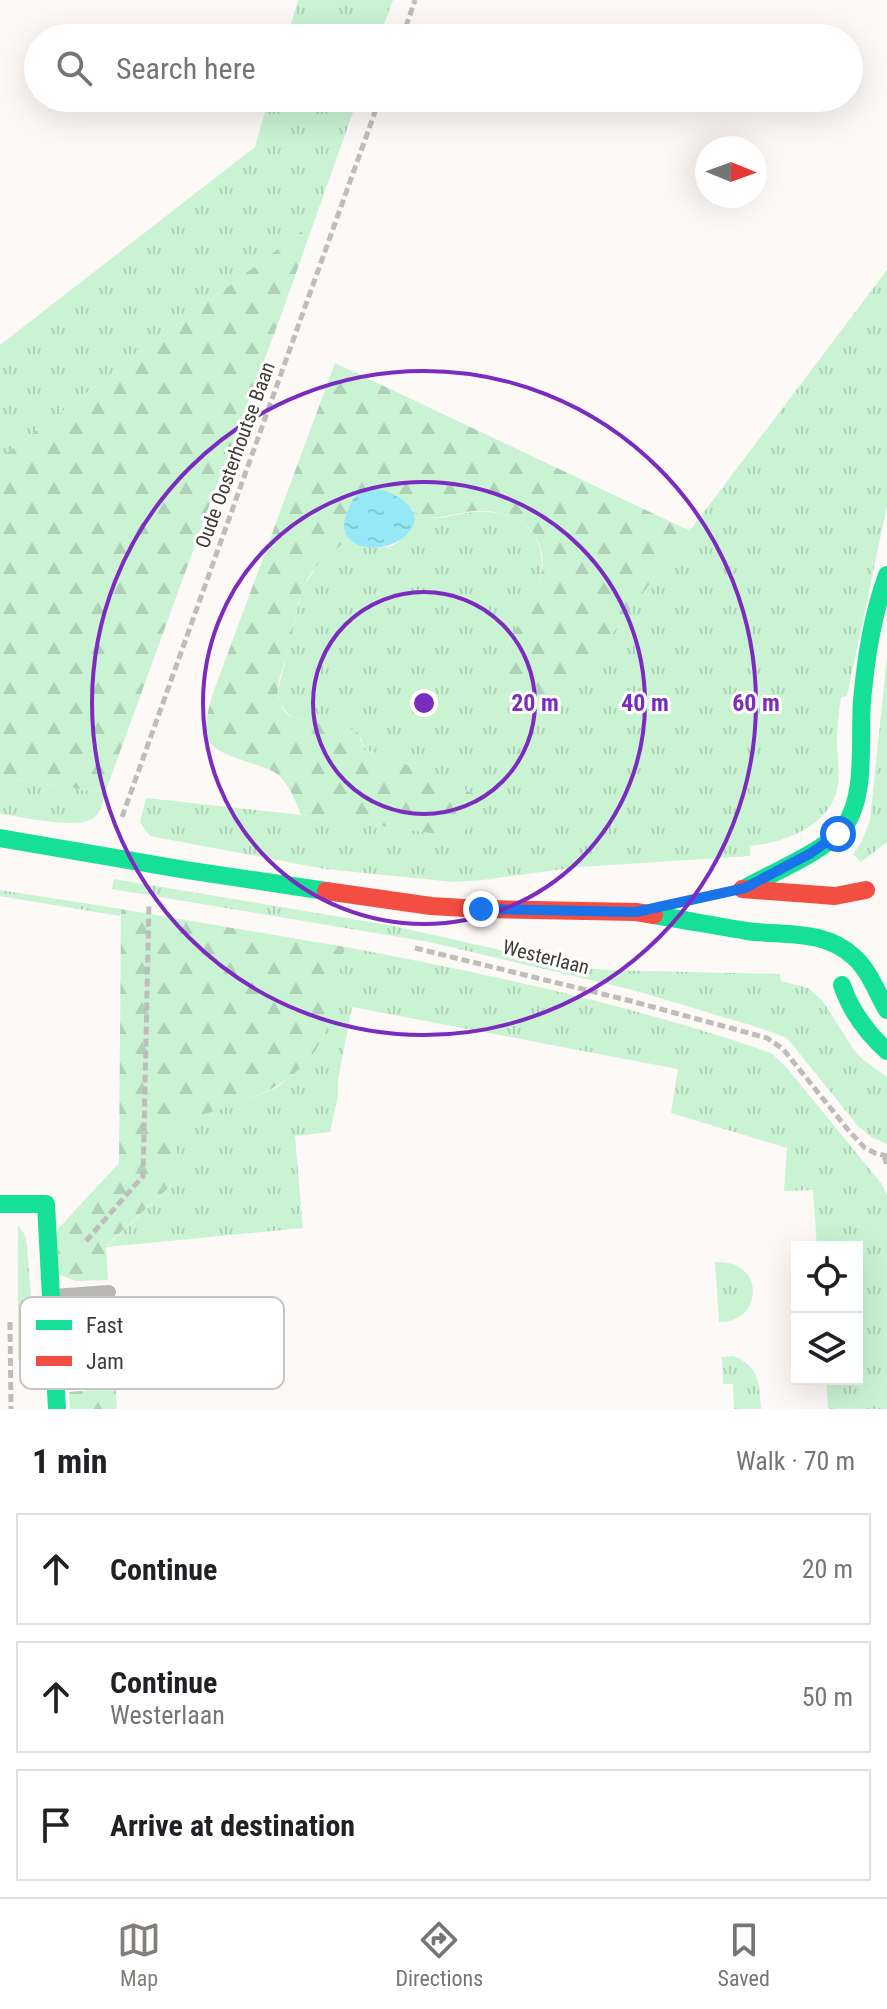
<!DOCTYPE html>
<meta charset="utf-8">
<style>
body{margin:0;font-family:"Roboto Condensed",sans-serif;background:#f2f2f2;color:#202124}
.controls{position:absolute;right:24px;bottom:24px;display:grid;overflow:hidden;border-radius:0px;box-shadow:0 8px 32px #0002}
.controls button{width:72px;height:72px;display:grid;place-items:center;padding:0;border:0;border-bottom:2px solid #e0e0e0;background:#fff;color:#202124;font:40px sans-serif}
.compass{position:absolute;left:695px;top:136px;width:72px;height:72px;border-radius:50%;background:#fff;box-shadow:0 8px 32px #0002;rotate:91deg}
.stop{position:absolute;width:24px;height:24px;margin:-18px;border:6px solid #1a73e8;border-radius:50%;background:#fff}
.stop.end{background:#1a73e8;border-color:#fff;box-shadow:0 2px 8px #0008}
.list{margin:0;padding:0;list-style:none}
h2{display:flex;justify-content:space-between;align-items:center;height:104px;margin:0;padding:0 32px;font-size:34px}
h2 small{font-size:26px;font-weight:400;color:#757577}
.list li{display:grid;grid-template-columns:52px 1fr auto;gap:24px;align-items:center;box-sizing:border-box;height:112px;margin:0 16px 16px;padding:0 16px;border:2px solid #e0e0e0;border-radius:0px}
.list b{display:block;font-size:30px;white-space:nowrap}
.list p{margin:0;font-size:26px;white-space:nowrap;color:#757577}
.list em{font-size:26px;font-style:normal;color:#757577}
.icon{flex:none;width:44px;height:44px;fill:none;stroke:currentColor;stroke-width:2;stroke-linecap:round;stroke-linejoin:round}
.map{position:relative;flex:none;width:887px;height:1409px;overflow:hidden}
.search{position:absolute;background:#fff;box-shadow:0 8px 32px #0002;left:24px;right:24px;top:24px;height:88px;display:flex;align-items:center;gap:20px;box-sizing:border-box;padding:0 28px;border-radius:44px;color:#757577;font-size:30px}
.sheet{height:488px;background:#fff}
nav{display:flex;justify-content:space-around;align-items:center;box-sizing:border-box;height:112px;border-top:2px solid #e0e0e0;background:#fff;font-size:22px;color:#757577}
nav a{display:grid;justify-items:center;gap:4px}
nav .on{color:#827e79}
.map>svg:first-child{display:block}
.grass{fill:url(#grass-tufts)}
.forest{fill:url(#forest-firs)}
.water{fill:url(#water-ripples)}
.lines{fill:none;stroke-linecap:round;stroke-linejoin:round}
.path{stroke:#bfbdba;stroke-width:5;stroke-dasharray:8 4;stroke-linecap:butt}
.lane{stroke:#b8b7b4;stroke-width:14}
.fast{stroke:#16e098;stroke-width:18}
.jam{stroke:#f24e42;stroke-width:18}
.route{stroke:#1a73e8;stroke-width:10}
.ring{fill:none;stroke:#7b2cbf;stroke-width:4}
.labels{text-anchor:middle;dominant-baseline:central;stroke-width:6;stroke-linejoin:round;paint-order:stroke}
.street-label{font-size:20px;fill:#403b36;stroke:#fff}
.key{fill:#fff;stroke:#c6c4c3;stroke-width:2}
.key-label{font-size:22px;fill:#403b36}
.centre{fill:#7b2cbf;stroke:#fff;stroke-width:4}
.ring-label{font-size:24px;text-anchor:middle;font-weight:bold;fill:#7b2cbf;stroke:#fff;stroke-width:6;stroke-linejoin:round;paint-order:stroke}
</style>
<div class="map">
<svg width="887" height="1409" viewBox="0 0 887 1409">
<defs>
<pattern id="grass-tufts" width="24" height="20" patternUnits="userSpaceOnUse" patternTransform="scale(2)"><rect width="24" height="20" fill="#caf3d4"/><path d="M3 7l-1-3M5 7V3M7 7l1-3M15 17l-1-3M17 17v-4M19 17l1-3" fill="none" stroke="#afd1b7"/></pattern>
<pattern id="forest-firs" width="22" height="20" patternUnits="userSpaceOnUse" patternTransform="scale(2)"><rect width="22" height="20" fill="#caf3d4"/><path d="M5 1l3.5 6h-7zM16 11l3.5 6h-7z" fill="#afd1b7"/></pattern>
<pattern id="water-ripples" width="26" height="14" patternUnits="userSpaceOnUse" patternTransform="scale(2)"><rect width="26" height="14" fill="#96e8f7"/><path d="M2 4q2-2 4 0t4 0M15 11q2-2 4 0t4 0" fill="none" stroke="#82c8d4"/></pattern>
</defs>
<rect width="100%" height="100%" fill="#fcf9f6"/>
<!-- grass -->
<path class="grass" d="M 298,0 L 393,0 L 379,38 L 287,38 Z
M 269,98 L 358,98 L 314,222 L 0,458 L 0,345 L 255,147 Z
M 887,270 L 887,506 L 847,696 L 841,697 C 839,711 837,726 837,741 C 837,756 840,771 838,785 C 832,825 785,843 750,846 L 750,856 L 579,867 L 483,880 L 453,882 L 325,869 L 150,836 L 140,822 L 146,798 L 301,815 L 460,837 L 487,800 L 387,756 L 364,750 L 361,738 L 310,721 L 291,717 L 279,703 L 278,691 L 302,589 L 322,558 L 351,539 L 361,546 L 378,548 L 393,546 L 398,542 L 414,519 L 413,511 C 420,513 429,518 436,518 C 442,518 449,516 455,515 C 474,511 490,510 509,516 C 549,530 547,573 531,605 C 523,621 507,637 504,655 C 502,666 504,680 504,692 L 506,696 L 545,722 Z
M 887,657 L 887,842 L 861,862 L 853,854 L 861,843 L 870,820 Z
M 0,777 L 105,793 C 103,801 101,811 95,817 C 80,831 20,816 0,814 Z
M 114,879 L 394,926 L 580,968 L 608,970 L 780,974 L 781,981 L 808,988 L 822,1000 L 854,1050 L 861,1058 L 887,1077 L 887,1144 L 871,1137 L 858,1126 L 787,1038 L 760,1028 L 633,990 L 429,942 L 112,889 Z
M 0,890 L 121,909 L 120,916 L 0,896 Z
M 345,947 C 489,974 633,1005 771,1053 L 787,1068 L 881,1183 L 887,1195 L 887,1409 L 828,1409 L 826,1379 L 857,1379 L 857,1247 L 817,1247 L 813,1190 L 784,1191 L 787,1148 L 671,1113 L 678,1069 L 352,1007 L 338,1080 L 338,1096 L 330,1132 L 295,1136 L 303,1228 L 106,1247 L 180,1177 L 173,1123 L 255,1097 L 279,1086 L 300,1068 L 323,1036 Z
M 18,1225 L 25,1235 L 27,1245 L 36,1361 L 18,1360 Z
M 715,1262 C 768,1260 762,1323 719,1322 Z
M 733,1356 C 760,1366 759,1384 761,1409 L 734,1409 L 733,1384 L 723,1384 L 722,1357 Z"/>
<!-- forest -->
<path class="forest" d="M 314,222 L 283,310 L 214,493 L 105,793 L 0,777 L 0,458 Z
M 335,363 L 690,531 L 545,722 C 535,715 511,703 505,695 C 501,689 502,684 502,677 C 502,669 502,661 504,653 C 517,617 561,575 534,534 C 523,517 494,509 474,511 C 452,513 427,526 410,507 L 374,489 L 366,493 L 344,531 L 351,539 C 334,550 320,559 309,576 C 296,598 295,623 289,648 C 285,663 276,681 278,697 C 279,705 284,712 291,717 L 310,721 L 333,721 L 343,724 L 358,733 L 364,750 L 387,756 L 488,800 L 460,837 L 301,815 C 295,800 289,782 274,772 C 268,768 258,766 251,763 C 205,748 199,743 212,696 Z
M 121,909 L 345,947 C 340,967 335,987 331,1007 C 328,1016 327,1027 323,1036 C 298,1094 227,1106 174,1123 L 180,1177 L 106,1246 L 108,1280 L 75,1281 L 58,1274 L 57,1230 L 119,1163 Z
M 110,1305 L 117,1409 L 70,1409 L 69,1392 L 103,1389 L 99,1336 L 64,1337 L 63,1314 L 76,1306 Z"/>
<!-- water -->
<path class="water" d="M 374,489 C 393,490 428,510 409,532 C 386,559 331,550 347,513 C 349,508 351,500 356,496 C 360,493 368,492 374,489 Z"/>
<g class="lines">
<!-- path -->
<path class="path" d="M 402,38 L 415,0
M 122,817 L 380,98
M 415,948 L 631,1001 L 767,1038 L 783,1049 L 849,1131 L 865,1148 L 875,1153 L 887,1156
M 884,1156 L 887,1165
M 86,1241 L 143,1176 L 149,904
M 10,1322 L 11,1409"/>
<!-- lane -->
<path class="lane" d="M 53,1296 L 109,1292"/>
<!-- fast -->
<path class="fast" d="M 0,838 L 186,870 L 326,891
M 745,888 C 772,873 827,850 844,827 C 867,796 859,739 862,701 C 866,658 872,616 887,575
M 654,915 C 685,920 716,926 747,931 C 784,936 824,929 854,957 C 869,970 877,993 887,1010
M 842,985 C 851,1012 866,1032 887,1051
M 0,1204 L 46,1204 L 57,1409"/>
<!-- jam -->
<path class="jam" d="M 742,889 L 835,896 L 866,890
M 326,891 L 431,906 L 481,909 L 636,912 L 654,915"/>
</g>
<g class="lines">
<!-- route -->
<path class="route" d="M 481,909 L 636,912 L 745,888 L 811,853 L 838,834"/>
</g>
<!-- distance rings -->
<g class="ring">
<circle cx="424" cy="703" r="111"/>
<circle cx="424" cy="703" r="221"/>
<circle cx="424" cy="703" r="332"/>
</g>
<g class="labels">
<!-- street labels -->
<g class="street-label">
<text transform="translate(235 455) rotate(-70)">Oude Oosterhoutse Baan</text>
<text transform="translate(546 957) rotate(14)">Westerlaan</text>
</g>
</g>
<!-- legend -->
<rect x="20" y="1297" width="264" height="92" rx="12" class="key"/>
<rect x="36" y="1320" width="36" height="10" fill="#16e098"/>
<rect x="36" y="1356" width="36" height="10" fill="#f24e42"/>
<g class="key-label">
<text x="86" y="1333">Fast</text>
<text x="86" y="1369">Jam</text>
</g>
<circle cx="424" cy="703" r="12" class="centre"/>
<g class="ring-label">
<text x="535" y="711">20 m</text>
<text x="645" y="711">40 m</text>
<text x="756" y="711">60 m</text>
</g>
</svg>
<div class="controls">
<button><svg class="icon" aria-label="locate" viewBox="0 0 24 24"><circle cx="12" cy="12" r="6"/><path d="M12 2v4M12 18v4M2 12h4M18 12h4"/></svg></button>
<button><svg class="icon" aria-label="layers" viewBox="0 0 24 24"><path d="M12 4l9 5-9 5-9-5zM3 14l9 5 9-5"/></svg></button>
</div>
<svg class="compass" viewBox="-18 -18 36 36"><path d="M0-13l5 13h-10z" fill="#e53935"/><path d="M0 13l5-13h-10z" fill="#757577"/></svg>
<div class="stop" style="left:838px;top:834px"></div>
<div class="stop end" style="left:481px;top:909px"></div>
<div class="search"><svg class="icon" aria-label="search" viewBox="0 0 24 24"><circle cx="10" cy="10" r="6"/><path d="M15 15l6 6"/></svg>Search here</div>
</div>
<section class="sheet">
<h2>1 min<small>Walk · 70 m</small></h2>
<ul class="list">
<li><svg class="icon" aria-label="ahead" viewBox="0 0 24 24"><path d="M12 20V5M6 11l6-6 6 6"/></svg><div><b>Continue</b></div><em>20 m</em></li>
<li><svg class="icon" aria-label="ahead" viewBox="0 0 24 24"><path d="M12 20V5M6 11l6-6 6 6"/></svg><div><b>Continue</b><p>Westerlaan</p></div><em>50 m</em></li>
<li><svg class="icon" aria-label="arrive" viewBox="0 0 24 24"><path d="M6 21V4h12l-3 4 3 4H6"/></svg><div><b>Arrive at destination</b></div></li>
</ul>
</section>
<nav>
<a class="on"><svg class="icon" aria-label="map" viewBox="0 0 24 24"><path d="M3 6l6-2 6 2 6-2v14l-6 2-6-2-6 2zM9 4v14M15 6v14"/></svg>Map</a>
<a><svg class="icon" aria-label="directions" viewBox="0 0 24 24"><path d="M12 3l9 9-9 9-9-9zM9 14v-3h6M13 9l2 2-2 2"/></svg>Directions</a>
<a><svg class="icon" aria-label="saved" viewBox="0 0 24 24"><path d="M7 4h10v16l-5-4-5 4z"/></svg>Saved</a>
</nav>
